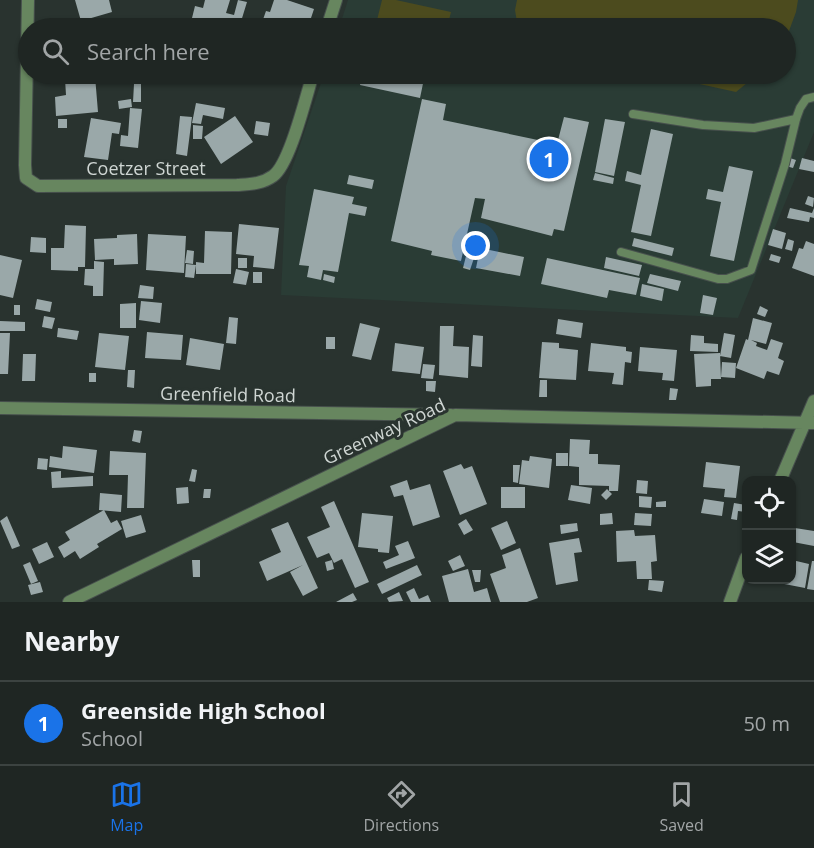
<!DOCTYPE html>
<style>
body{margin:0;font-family:"Open Sans",sans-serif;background:#2c3230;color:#f1f3f6}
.controls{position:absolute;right:18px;bottom:18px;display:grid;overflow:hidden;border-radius:12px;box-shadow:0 2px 4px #0004}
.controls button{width:54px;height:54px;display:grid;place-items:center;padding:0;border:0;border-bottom:2px solid #3c4341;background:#1f2623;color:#f1f3f6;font:30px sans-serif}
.you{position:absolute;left:476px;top:246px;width:21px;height:21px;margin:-15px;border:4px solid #fff;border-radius:50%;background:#1a73e8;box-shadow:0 0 0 9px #1a73e833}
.badge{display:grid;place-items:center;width:39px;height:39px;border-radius:50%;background:#1a73e8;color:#fff;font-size:20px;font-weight:700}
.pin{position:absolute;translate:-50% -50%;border:3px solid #fff;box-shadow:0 2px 6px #0006}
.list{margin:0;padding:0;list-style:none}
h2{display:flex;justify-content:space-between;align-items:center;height:78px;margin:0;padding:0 24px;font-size:26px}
h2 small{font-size:20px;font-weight:400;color:#a1a5a6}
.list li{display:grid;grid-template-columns:39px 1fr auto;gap:18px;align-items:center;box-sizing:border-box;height:84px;padding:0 24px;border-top:2px solid #3c4341}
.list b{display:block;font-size:22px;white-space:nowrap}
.list p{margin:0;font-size:20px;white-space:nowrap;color:#a1a5a6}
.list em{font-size:20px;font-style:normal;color:#a1a5a6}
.icon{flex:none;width:33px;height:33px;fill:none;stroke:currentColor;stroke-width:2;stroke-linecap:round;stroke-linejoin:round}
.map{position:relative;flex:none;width:814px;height:602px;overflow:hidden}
.search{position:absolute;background:#1f2623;box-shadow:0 2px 4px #0004;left:18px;right:18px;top:18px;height:66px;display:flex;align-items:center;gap:15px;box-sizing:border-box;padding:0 21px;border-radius:33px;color:#a1a5a6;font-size:22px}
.sheet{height:162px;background:#1f2623}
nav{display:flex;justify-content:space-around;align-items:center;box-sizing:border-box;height:84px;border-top:2px solid #3c4341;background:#1f2623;font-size:16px;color:#a1a5a6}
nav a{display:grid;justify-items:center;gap:3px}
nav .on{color:#1a73e8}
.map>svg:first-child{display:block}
.built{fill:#2a3c35}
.green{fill:#4c4b1e}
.building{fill:#9aa8a9}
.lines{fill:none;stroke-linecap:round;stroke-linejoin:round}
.lane-casing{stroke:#47504d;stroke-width:10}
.street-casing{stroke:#47504d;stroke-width:14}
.lane{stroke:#67865f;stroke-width:8}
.street{stroke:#67865f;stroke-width:12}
.labels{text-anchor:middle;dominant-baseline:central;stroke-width:6;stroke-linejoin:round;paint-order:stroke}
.street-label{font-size:18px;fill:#cfd6d3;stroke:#29332f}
</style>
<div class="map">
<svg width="814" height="602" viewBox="0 0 814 602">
<rect width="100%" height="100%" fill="#29332f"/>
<!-- built -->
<path class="built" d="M 348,0 L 814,0 L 814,132 L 738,318 L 281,295 L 286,186 L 324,74 L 786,74 L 786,28 L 339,28 Z"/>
<!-- green -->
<path class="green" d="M 382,0 L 396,0 L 451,12 L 447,28 L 375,28 Z
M 517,0 L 798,0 L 796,12 L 786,39 L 786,28 L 518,28 L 515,10 Z
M 654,74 L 758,74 L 736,92 Z"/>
<!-- building -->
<path class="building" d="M 75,0 L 109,0 L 112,12 L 81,21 Z
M 205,0 L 230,0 L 226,13 L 234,15 L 238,0 L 247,2 L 239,28 L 195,28 L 197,19 L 192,18 L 195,6 L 203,8 Z
M 274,0 L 287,0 L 314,9 L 308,27 L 295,22 L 293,28 L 260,28 L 266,11 L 270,12 Z
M 362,74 L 425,74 L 420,98 L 360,85 Z
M 95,76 L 98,112 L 56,116 L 55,97 L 66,95 L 65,79 Z
M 134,84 L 141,84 L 141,102 L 133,102 Z
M 131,99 L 132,107 L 119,109 L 118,101 Z
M 422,99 L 446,104 L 443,120 L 557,144 L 564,117 L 589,122 L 564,231 L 554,229 L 552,236 L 481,218 L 485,199 L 475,198 L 461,261 L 431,255 L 432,251 L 391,241 Z
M 196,103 L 225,108 L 223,119 L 203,115 L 201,124 L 192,123 Z
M 130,108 L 142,109 L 138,148 L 120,146 L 121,135 L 128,136 Z
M 180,116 L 192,117 L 187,156 L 176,154 Z
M 235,116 L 253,142 L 221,164 L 204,137 Z
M 91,118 L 121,123 L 119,134 L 112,133 L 108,160 L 84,157 Z
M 58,119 L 67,119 L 67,128 L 58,128 Z
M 605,119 L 625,122 L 614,176 L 595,172 Z
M 256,121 L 270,123 L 268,136 L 254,134 Z
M 193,125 L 203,126 L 202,139 L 193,139 Z
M 651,129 L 673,134 L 651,236 L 631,232 L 641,185 L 625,181 L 627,171 L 641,175 Z
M 790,158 L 796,160 L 793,168 L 786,166 Z
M 802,158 L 814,161 L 814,172 L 799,169 Z
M 729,166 L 753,171 L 734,261 L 710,256 L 721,202 L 706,199 L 708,189 L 723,192 Z
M 595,173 L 614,178 L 613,184 L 593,180 Z
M 349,175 L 374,180 L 372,189 L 347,184 Z
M 314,189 L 354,197 L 352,204 L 367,207 L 365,216 L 349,213 L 338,272 L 323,270 L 321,280 L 307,277 L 309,266 L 299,265 Z
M 808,196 L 814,198 L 813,207 L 805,204 Z
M 790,208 L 812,213 L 814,208 L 814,218 L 810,217 L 809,222 L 787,218 Z
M 239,224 L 279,228 L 274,269 L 253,267 L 254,256 L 236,254 Z
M 65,225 L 86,226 L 85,267 L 78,267 L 78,271 L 51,270 L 51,248 L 64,248 Z
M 773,229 L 786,233 L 782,249 L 768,245 Z
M 205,231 L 232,232 L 231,274 L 196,274 L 196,262 L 204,263 Z
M 137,234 L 138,264 L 114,265 L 114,259 L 95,260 L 94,239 L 117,238 L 117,235 Z
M 148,234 L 186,236 L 184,273 L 146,270 Z
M 31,237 L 46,238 L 46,253 L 30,252 Z
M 634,238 L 674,248 L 672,256 L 632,246 Z
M 788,239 L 794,241 L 792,251 L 785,249 Z
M 806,241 L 814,244 L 814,276 L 792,268 L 799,248 L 803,249 Z
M 480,248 L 524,257 L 520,276 L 476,268 Z
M 187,250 L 194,251 L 193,264 L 185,263 Z
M 771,254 L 781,257 L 779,263 L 769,260 Z
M 0,255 L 22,260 L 13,298 L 0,295 Z
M 466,256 L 474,258 L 470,270 L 463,268 Z
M 606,257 L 642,265 L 639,276 L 604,268 Z
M 238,258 L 247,258 L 247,268 L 238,268 Z
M 547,258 L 640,278 L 636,295 L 609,290 L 607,298 L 541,284 Z
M 94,261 L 104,262 L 103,296 L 93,296 L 93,286 L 84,285 L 85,269 L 94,269 Z
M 186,264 L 196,265 L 194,278 L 185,277 Z
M 236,269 L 249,272 L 246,285 L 233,283 Z
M 253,272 L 262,272 L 262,283 L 253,283 Z
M 324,274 L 335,277 L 334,283 L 323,280 Z
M 650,274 L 681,281 L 678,291 L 647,283 Z
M 642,284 L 664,289 L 662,301 L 640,296 Z
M 140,285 L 154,287 L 153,299 L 138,298 Z
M 703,295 L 717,298 L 713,315 L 700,313 Z
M 37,299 L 52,302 L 50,312 L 35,309 Z
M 141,301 L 162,303 L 160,323 L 139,320 Z
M 136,303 L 136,328 L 120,328 L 120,304 Z
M 14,305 L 20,305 L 20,315 L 14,315 Z
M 760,306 L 768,310 L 765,317 L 757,314 Z
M 44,316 L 55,318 L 52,329 L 42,327 Z
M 229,317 L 238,318 L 236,344 L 226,343 Z
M 753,318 L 772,323 L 766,344 L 751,340 L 757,343 L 756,346 L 767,350 L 771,339 L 783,343 L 778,358 L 784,361 L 779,375 L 767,371 L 764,379 L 736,368 L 746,339 L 748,340 Z
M 558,319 L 583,323 L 581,338 L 556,334 Z
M 0,321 L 25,322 L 25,331 L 0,331 Z
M 360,323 L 380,328 L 371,360 L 352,356 Z
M 440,326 L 454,326 L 453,346 L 469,347 L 468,378 L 439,375 Z
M 58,328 L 79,331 L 77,340 L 57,337 Z
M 147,332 L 183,335 L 181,360 L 145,358 Z
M 0,333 L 10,333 L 8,374 L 0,374 Z
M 99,333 L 129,336 L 125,370 L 95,367 Z
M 724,333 L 735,335 L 731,358 L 720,356 Z
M 473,335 L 483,336 L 482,367 L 471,366 Z
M 691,335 L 704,336 L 704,343 L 718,344 L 718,352 L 690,351 Z
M 326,337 L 335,337 L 335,349 L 326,349 Z
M 190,338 L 224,344 L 220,370 L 186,365 Z
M 542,342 L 559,343 L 559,348 L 578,350 L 576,380 L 539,378 Z
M 395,343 L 424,347 L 420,374 L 392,371 Z
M 591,343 L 626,347 L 626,351 L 632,352 L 631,363 L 625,362 L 623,385 L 612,384 L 614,373 L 588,371 Z
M 640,347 L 677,350 L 674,381 L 662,380 L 663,373 L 638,371 Z
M 720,353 L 721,379 L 711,379 L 711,386 L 696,387 L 694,354 Z
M 23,354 L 36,354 L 35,381 L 22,381 Z
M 722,362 L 736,363 L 735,378 L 721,377 Z
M 423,364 L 435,365 L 433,379 L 421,378 Z
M 128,370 L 135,370 L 134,388 L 127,387 Z
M 89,373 L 96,373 L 96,382 L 89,382 Z
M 540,380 L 547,380 L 547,397 L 539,397 Z
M 426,381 L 436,381 L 435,392 L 426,391 Z
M 670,388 L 678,389 L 676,400 L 669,400 Z
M 134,430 L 142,431 L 140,443 L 132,441 Z
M 570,439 L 590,440 L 589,454 L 598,454 L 598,464 L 620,465 L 618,491 L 609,491 L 609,486 L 579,485 L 579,467 L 569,466 Z
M 63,446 L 97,450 L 94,473 L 49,467 L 50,456 L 62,458 Z
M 110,451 L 146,453 L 144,508 L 127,508 L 128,475 L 109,475 Z
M 556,453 L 568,453 L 568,466 L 556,466 Z
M 530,456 L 552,459 L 549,488 L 519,484 L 522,460 L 529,461 Z
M 38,458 L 48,459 L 47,470 L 37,469 Z
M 706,462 L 740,466 L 736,498 L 724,497 L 725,489 L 703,487 Z
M 461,464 L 464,469 L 472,466 L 487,504 L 460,515 L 443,471 Z
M 513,465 L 520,465 L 518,483 L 513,482 Z
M 192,469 L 197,470 L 195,482 L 189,481 Z
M 61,471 L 61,478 L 93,476 L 93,486 L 52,488 L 51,472 Z
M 407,480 L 410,490 L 430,484 L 440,517 L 413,526 L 403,495 L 394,497 L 390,486 Z
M 637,480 L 648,481 L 647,494 L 636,493 Z
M 571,485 L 592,488 L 590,504 L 568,500 Z
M 188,487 L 189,503 L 177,504 L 176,488 Z
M 501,487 L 525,487 L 525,508 L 501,508 Z
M 204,489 L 211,489 L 210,498 L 203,498 Z
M 607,489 L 612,494 L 606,500 L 601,495 Z
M 100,493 L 122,495 L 121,512 L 99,510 Z
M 639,496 L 652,497 L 651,508 L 639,507 Z
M 704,499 L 724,502 L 722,516 L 701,513 Z
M 334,501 L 369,582 L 355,588 L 342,559 L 334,563 L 329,553 L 317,558 L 307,537 L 330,527 L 321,507 Z
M 666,501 L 666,507 L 656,507 L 656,502 Z
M 734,503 L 746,505 L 746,512 L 738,511 L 737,520 L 731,519 Z
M 104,510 L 111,523 L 117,520 L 122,529 L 97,544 L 99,547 L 80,559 L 75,551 L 64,558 L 58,547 L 70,540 L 65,532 Z
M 362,513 L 393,516 L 389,553 L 378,552 L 378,549 L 358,547 Z
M 612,513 L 613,524 L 600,525 L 600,514 Z
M 635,513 L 652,514 L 651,526 L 634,525 Z
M 141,515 L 146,532 L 126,538 L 121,521 Z
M 7,516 L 20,546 L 12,549 L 0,521 Z
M 466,519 L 473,530 L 464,535 L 458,524 Z
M 507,521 L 516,543 L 501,550 L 491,528 Z
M 288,522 L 318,588 L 303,596 L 290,572 L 303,565 L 267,581 L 259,562 L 281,552 L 271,529 Z
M 577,523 L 578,531 L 561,534 L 560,525 Z
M 795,528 L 814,531 L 814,546 L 793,542 Z
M 634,530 L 635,536 L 655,535 L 657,561 L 651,562 L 652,579 L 637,579 L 636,561 L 617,562 L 616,531 Z
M 579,538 L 582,552 L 574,553 L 578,581 L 556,585 L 549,543 Z
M 408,541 L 415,558 L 386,569 L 383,562 L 399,555 L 395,546 Z
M 47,542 L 54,557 L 39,564 L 32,549 Z
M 520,548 L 538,598 L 527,602 L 500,602 L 490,574 L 506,568 L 502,555 Z
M 460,555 L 465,566 L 453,571 L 448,561 Z
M 192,560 L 200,560 L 200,577 L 193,577 Z
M 332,560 L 334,569 L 327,571 L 325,562 Z
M 792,560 L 809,564 L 805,588 L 774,582 L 774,580 L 792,579 Z
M 812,561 L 814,561 L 814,590 L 807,589 Z
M 30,562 L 38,581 L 31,584 L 23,565 Z
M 417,565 L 422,575 L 382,594 L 377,584 Z
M 468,569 L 474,592 L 487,588 L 491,602 L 449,602 L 442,576 Z
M 472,570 L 481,570 L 480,582 L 475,582 Z
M 649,580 L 664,581 L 662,592 L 648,590 Z
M 40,582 L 43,592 L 31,595 L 28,585 Z
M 414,588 L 419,599 L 428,595 L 431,602 L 411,602 L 406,592 Z
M 399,592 L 403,601 L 389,602 L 387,598 Z
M 353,593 L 357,600 L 352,602 L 336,602 Z"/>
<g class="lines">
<defs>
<path id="lane" d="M 633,114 L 703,125 L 754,128 L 796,119
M 621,252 L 718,279 L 727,279 L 751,270 L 785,164 L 796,119 L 800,108 L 806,99 L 814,97"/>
<path id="street" d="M 28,0 L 25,165 L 26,178 L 38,186 L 237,185 C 250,184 262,184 273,176 C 290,164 306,96 313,74
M 327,28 L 336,0
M 0,408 L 451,415
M 780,481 L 814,401
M 69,602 L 455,415 L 814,423
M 730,602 L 746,558"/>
</defs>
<!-- lane casing -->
<use href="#lane" class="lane-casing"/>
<!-- street casing -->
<use href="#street" class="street-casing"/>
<!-- lane -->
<use href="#lane" class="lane"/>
<!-- street -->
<use href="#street" class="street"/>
</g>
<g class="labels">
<!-- street labels -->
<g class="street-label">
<text x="146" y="168">Coetzer Street</text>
<text transform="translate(228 394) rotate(1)">Greenfield Road</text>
<text transform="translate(384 431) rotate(-25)">Greenway Road</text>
</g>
</g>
</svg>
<div class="controls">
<button><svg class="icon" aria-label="locate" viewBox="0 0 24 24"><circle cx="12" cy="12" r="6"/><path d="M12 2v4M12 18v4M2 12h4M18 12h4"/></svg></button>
<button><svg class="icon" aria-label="layers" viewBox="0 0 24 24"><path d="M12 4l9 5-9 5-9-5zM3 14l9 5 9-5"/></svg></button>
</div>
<div class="you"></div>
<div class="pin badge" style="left:549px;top:159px">1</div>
<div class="search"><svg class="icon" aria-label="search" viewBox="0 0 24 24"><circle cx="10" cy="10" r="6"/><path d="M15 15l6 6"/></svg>Search here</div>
</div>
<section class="sheet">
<h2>Nearby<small></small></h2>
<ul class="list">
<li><span class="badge">1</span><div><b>Greenside High School</b><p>School</p></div><em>50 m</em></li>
</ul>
</section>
<nav>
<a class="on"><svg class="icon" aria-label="map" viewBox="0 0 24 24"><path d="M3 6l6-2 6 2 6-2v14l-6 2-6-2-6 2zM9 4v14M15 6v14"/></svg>Map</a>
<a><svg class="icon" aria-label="directions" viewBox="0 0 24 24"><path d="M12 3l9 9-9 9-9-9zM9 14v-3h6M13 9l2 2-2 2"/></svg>Directions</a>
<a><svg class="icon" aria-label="saved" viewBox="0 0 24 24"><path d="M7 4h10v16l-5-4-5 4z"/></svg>Saved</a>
</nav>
